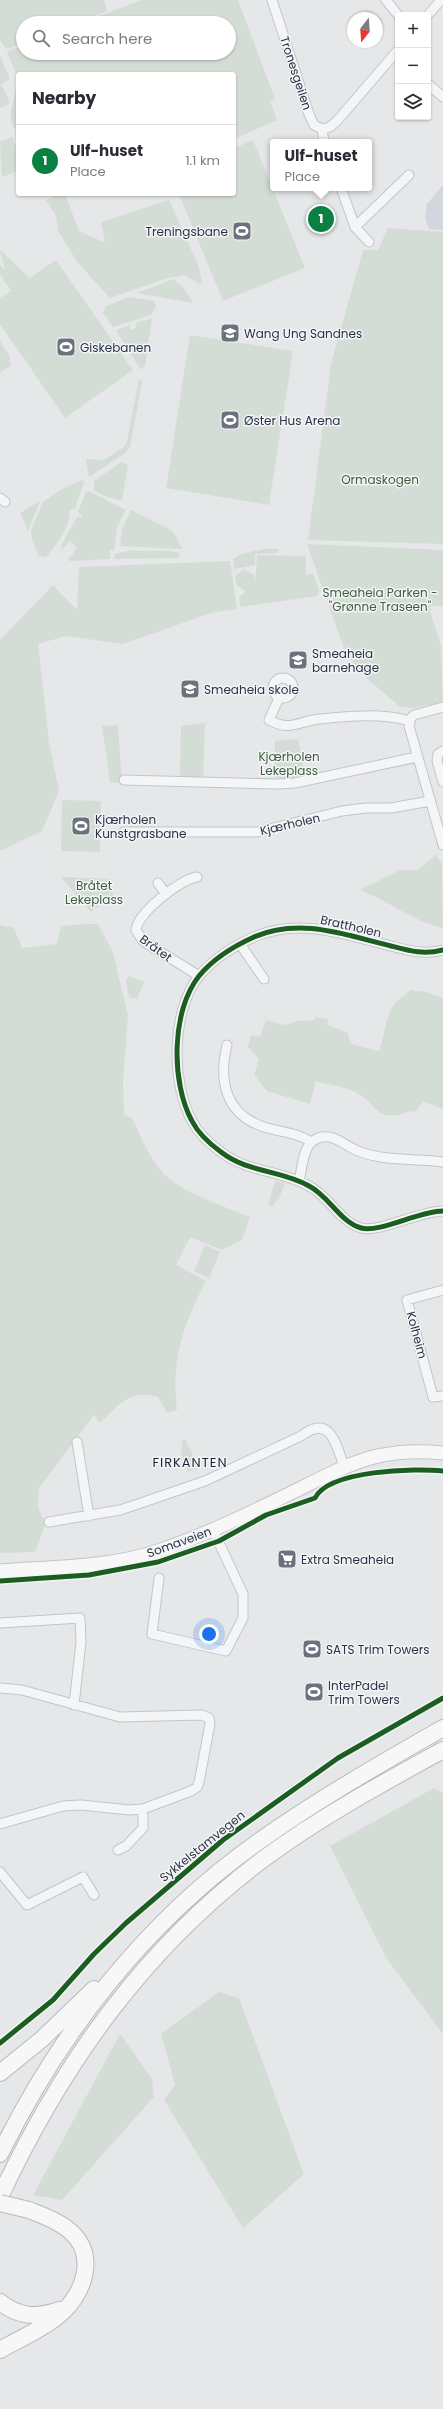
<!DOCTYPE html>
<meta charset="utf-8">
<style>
body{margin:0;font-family:Poppins,sans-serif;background:#f2f2f3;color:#2b2b33}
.controls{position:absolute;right:12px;top:12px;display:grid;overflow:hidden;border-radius:4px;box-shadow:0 1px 3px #0004}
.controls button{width:36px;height:36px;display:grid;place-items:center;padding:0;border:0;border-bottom:1px solid #e1e1e2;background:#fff;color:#2b2b33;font:20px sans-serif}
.compass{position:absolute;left:347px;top:12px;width:36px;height:36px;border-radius:50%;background:#fff;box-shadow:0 1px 3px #0004;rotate:197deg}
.you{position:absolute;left:209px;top:1634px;width:14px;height:14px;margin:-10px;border:3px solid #fff;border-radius:50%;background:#1a73e8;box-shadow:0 0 0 6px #1a73e833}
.badge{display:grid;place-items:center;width:26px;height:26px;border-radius:50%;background:#0b8043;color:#fff;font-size:13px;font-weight:700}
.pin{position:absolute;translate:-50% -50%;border:2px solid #fff;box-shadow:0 1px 4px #0006}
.popup{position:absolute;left:270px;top:139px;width:102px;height:52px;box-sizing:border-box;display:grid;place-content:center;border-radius:4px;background:#fff;filter:drop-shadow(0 1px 3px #0005);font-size:13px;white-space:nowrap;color:#7c7c81}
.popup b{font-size:15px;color:#2b2b33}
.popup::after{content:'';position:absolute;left:50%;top:100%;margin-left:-8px;border:8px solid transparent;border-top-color:#fff}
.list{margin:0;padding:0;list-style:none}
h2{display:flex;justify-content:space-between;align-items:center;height:52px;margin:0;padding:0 16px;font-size:17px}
h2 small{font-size:13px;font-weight:400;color:#7c7c81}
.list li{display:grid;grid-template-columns:26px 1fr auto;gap:12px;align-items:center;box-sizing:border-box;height:72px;padding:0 16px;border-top:1px solid #e1e1e2}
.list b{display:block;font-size:15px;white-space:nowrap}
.list p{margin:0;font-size:13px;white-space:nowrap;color:#7c7c81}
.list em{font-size:13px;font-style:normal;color:#7c7c81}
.icon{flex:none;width:22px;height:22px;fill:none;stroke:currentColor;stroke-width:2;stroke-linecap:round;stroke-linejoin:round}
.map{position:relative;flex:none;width:443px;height:2409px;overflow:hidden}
.search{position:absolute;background:#fff;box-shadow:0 1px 3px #0004;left:16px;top:16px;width:220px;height:44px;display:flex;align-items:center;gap:10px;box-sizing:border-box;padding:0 14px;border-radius:22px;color:#7c7c81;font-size:15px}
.panel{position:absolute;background:#fff;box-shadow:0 1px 3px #0004;left:16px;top:72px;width:220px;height:124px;border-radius:4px}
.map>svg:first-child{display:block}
.built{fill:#d3d6dc}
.green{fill:#d4ddd5}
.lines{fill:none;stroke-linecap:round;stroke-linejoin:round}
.minor-casing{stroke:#c3c5c7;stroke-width:11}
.secondary-casing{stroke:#c3c5c7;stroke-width:15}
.motorway-casing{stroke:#b7babe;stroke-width:18}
.minor{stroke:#f4f5f6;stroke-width:9}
.secondary{stroke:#f7f7f8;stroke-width:13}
.motorway{stroke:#f7f7f8;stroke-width:16}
.motorway-bridge-casing{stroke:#b7babe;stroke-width:18;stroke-linecap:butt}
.motorway-bridge{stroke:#f7f7f8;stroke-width:16}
.cycleway-casing{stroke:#f3f5f8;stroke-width:8}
.cycleway{stroke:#1b5e20;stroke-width:5}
.labels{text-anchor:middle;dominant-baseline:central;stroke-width:3;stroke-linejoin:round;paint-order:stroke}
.street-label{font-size:12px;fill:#2b3243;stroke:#f3f5f8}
.poi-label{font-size:12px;fill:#2b3243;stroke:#f3f5f8;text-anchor:start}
.park-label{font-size:12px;fill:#3d5e39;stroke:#f3f5f8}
.neighbourhood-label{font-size:13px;letter-spacing:1px;fill:#1d2334;stroke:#f3f5f8}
</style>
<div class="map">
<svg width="443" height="2409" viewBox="0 0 443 2409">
<rect width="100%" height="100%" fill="#e5e7e9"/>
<!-- built -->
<path class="built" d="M 443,185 L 443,230 L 429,229 L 425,218 L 427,204 Z"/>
<!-- green -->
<path class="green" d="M 0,0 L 104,0 L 107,11 L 75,23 L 23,23 L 23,43 L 6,49 L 0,40 Z
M 141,0 L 238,0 L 275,99 L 270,101 L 277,120 L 234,139 L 234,74 L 18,74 L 18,132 C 1,116 19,97 17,79 C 16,70 10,60 7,52 L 23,45 L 23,53 L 229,53 L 229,23 L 81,23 Z
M 0,56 L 10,79 L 1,84 L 10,103 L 0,108 Z
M 12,137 L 18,151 L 18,171 L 2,177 L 0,142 Z
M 253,140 L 305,268 L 223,301 L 179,194 L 234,194 L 234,148 Z
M 56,194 L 65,194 L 79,231 L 105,243 L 101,222 L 169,200 L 199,267 L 202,285 L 185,275 L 168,278 L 110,298 L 78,263 L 58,231 L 56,216 L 48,203 L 44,202 Z
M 388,228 L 443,232 L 443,544 L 308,540 L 331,364 L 363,250 L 378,250 Z
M 0,250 L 30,278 L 56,260 L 133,370 L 65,418 L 0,324 L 0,298 L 11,291 L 0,274 L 0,265 L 5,270 Z
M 173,279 L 183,287 L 193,303 L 137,293 Z
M 129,297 L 154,301 L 156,307 L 151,315 L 113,327 L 103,313 L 106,308 L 104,307 Z
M 152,318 L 145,366 L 141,370 L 116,330 L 130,325 L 129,328 L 133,330 L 137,326 L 136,323 Z
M 190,335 L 293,351 L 269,505 L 166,488 Z
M 0,341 L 9,355 L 11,366 L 0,372 Z
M 139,379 L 142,382 L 130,447 L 125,453 L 89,477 L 86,459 L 104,460 L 124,447 L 127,441 Z
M 121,462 L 128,465 L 122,501 L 107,497 L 94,491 L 94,481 Z
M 82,480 L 84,482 L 75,508 L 69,510 C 72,526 55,546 46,557 L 39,556 L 32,540 L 31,530 L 43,502 L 60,490 Z
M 89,491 L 126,510 L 117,527 L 114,550 L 110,550 L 110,559 L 71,561 L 68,560 L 77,548 L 70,541 L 62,550 L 61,546 L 77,517 L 83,517 L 78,512 L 86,492 Z
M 40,501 L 28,531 L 20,513 Z
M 131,510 L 171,530 L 174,533 L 182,549 L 120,546 L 122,529 Z
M 307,544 L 443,550 L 443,606 L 431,606 L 430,611 L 441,646 L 443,702 L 411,708 L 399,706 L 361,673 L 345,651 Z
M 264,549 L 279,549 L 278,553 L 255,554 L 255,565 L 234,569 L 233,559 C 243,552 253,552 264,549 Z
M 131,550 C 148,553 163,548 179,553 L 179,558 L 114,559 L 115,554 Z
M 257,555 L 306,556 L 306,575 L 313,573 L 319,591 L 317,596 L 240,607 L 239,597 L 246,591 L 237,586 L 235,576 L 244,569 L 254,575 L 255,584 Z
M 230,561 L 237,609 L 211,613 L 123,644 L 66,636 L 38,644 L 49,742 L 59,791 L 42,831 L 0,851 L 0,640 L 53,585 L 77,610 L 79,567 Z
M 205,723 L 203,778 L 180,777 L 181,726 Z
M 118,725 L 122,783 L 110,782 L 102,726 Z
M 298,739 L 305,774 L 292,779 L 275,778 L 275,741 Z
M 62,800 L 101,801 L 100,852 L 61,851 Z
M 436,855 L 442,864 L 443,928 C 414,922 389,901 360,890 L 400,870 L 418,870 Z
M 61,877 L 112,879 L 113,896 L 91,912 Z
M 85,924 L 98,924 L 113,952 L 128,1016 L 123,1081 L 124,1115 L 132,1118 C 142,1138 152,1166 171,1180 C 194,1197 224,1206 250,1217 L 242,1240 L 222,1250 L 190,1237 L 176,1265 L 206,1281 C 183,1325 171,1360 177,1410 L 167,1413 L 158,1397 C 130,1388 119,1405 100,1423 L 94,1415 L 39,1488 L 38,1508 L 46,1523 L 35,1552 L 0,1553 L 0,925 L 14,928 L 22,948 L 57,944 L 61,926 Z
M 129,976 L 144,982 L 137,999 L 129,997 L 126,980 Z
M 411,990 L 426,992 L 443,998 L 443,1109 L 423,1102 L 415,1112 L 411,1111 C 374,1124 381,1106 355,1092 C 344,1086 328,1085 316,1081 L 310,1104 L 267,1091 L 254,1075 L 259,1059 L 248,1047 L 251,1035 L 260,1037 L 266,1020 L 285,1025 L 297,1021 L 314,1020 L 315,1017 L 328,1019 L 327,1025 L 347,1032 L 351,1044 L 379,1051 C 389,1021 383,1009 411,990 Z
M 275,1181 L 285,1183 L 278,1201 L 277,1199 L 272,1207 L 268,1205 Z
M 205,1245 L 220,1252 L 209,1278 L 194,1271 Z
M 183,1439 L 185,1439 L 193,1455 L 192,1458 L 197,1468 L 188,1472 L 181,1453 Z
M 434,1788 L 443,1793 L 443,2034 L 387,1959 L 330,1846 Z
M 219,1992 L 239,1998 L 304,2174 L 243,2228 L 164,2100 L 175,2085 L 161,2034 Z
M 120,2034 L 152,2079 L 154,2097 L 62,2200 L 33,2195 Z"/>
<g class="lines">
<defs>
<path id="minor" d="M 272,0 L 309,114 L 314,125 L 322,129
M 386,0 L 398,15
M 428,15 L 441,0
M 428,84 L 443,97
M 322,129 L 330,127 L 337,121 L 398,50
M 322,129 L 324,142
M 341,188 L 355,227 L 369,242
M 355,227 L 409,175
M 0,498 L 5,502
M273 688a10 10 0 1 1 20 0a10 10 0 1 1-20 0Z
M 279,698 L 269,720 C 291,732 298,721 320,719 C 350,716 381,713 410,721
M 443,707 L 414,715 L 411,718 L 409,726 L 443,845
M 443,751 L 438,754 L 437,761 L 443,782
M 124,780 L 278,784 L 295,783 L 417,757
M 124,832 L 257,832 L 342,811 L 366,808 L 391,808 L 430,801
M 197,877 C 181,879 137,913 136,930 L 143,941 L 199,976
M 158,883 L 166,894
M 240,944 L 264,979
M 443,950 C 424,955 410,951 391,946 C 345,935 300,917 254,937 C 234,946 213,959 199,976 C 171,1011 171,1083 192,1121 C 198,1133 210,1144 221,1152 C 248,1173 281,1170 309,1186 C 329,1196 340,1222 361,1228 C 380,1233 419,1211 443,1211
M 227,1045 C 218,1082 226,1116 267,1128 C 282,1132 298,1133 311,1142
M 299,1181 C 302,1170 303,1147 313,1141 C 329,1129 343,1145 358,1151 C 386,1162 414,1158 443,1162
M 443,1290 L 407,1300 L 433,1397 L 443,1396
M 77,1442 L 89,1516
M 49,1522 L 120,1510 L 138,1504 L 205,1481 L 301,1436 C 331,1413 336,1445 345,1469
M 159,1578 L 152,1634 L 226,1651 L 243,1618 L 243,1594 L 213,1530
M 0,1623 L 80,1618 L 81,1642 L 74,1705
M 0,1688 L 22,1690 L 120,1717 L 202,1715 L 209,1718 L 210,1724 L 199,1782 L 197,1787 L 191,1791 L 143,1809 L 129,1810 L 81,1805 L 63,1806 L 0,1824
M 118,1850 L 126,1846 L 143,1828 L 143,1809
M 0,1872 L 27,1905 L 83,1877 L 94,1895"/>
<path id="secondary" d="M 0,1571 C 52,1567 108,1568 158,1551 C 203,1536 246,1515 289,1494 C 316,1481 353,1460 383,1455 C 403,1451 423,1451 443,1453"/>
<path id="motorway" d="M 0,2073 L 42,2039 L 94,1989
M 0,2154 C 60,2032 146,1921 258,1842 C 317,1800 380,1764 443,1728
M 0,2197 C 63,2062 146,1946 266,1857 C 322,1816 383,1783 443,1750
M 0,2302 C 19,2317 36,2318 59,2310
M 0,2350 C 19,2339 41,2330 58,2316 C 83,2296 99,2256 70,2231 C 58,2221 44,2216 29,2210"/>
</defs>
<!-- minor casing -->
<use href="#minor" class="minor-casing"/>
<!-- secondary casing -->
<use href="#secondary" class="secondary-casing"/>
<!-- motorway casing -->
<use href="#motorway" class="motorway-casing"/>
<!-- minor -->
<use href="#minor" class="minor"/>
<!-- secondary -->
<use href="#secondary" class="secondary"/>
<!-- motorway -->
<use href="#motorway" class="motorway"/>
<defs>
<path id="motorway-bridge" d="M 0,2203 L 29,2210"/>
</defs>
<!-- motorway-bridge casing -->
<use href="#motorway-bridge" class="motorway-bridge-casing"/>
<!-- motorway-bridge -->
<use href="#motorway-bridge" class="motorway-bridge"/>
<defs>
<path id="cycleway" d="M 443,950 C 424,955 410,951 391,946 C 345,935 300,917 254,937 C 234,946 213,959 199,976 C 171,1011 171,1083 192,1121 C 198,1133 210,1144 221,1152 C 248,1173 281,1170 309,1186 C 329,1196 340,1222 361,1228 C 380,1233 419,1211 443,1211
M 0,1581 L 89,1575 L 158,1562 L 219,1541 L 266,1515 L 315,1498 C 329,1470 415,1468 443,1471
M 0,2043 L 53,2000 L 94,1954 L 126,1923 L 223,1840 L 338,1758 L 443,1698"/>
</defs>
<!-- cycleway casing -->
<use href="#cycleway" class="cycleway-casing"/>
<!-- cycleway -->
<use href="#cycleway" class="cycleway"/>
</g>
<!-- icons -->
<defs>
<symbol id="stadium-square" viewBox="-11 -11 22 22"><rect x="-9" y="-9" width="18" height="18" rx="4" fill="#6c717d" stroke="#f3f5f8"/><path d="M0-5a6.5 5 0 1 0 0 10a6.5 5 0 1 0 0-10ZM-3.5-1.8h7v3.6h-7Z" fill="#fff"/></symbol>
<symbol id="school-square" viewBox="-11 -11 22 22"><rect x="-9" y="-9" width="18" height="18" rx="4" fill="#6c717d" stroke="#f3f5f8"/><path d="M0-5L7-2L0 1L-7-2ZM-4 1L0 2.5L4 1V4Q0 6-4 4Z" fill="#fff"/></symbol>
<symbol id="supermarket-square" viewBox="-11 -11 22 22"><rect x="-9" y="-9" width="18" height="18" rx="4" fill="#6c717d" stroke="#f3f5f8"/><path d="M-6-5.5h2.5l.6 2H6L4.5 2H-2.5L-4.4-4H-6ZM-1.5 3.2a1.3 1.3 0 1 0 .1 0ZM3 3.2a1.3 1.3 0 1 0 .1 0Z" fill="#fff"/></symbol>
</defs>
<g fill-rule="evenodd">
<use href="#stadium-square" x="231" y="220" width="22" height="22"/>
<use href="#school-square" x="219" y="322" width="22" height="22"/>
<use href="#stadium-square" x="55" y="336" width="22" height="22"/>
<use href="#stadium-square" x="219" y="409" width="22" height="22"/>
<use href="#school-square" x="287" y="649" width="22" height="22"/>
<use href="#school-square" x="179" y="678" width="22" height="22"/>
<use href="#stadium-square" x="70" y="815" width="22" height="22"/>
<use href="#supermarket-square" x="276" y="1548" width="22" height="22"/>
<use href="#stadium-square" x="301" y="1638" width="22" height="22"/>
<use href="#stadium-square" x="303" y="1681" width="22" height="22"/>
</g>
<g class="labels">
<!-- street labels -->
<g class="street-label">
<text transform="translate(296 73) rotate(72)">Tronesgeilen</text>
<text transform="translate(290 824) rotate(-13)">Kjærholen</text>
<text transform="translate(351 926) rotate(13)">Brattholen</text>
<text transform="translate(156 948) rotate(36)">Bråtet</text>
<text transform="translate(417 1335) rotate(75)">Kolheim</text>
<text transform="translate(179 1542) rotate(-20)">Somaveien</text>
<text transform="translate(202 1846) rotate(-39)">Sykkelstamvegen</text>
</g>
<!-- poi labels -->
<g class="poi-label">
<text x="228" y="231" text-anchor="end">Treningsbane</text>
<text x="244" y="333">Wang Ung Sandnes</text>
<text x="80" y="347">Giskebanen</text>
<text x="244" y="420">Øster Hus Arena</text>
<text x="312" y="653">Smeaheia<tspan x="312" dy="14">barnehage</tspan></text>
<text x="204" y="689">Smeaheia skole</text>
<text x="95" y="819">Kjærholen<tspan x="95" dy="14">Kunstgrasbane</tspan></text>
<text x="301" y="1559">Extra Smeaheia</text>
<text x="326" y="1649">SATS Trim Towers</text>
<text x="328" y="1685">InterPadel<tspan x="328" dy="14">Trim Towers</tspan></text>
</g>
<!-- park labels -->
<g class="park-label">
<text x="380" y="479">Ormaskogen</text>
<text x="380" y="592">Smeaheia Parken -<tspan x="380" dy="14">"Grønne Traseen"</tspan></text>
<text x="289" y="756">Kjærholen<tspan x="289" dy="14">Lekeplass</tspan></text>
<text x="94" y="885">Bråtet<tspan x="94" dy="14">Lekeplass</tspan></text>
</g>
<!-- neighbourhood labels -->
<g class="neighbourhood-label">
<text x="190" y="1462">FIRKANTEN</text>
</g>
</g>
</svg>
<div class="controls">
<button>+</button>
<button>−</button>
<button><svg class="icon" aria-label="layers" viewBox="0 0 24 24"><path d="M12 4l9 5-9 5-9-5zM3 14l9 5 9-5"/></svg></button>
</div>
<svg class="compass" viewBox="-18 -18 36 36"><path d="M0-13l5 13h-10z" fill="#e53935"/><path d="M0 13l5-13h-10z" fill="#7c7c81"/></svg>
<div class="you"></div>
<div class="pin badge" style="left:321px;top:219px">1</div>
<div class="popup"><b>Ulf-huset</b>Place</div>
<div class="search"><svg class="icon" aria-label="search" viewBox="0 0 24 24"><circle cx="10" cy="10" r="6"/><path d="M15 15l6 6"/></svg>Search here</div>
<section class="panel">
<h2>Nearby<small></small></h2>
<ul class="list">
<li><span class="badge">1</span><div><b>Ulf-huset</b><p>Place</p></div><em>1.1 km</em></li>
</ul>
</section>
</div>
